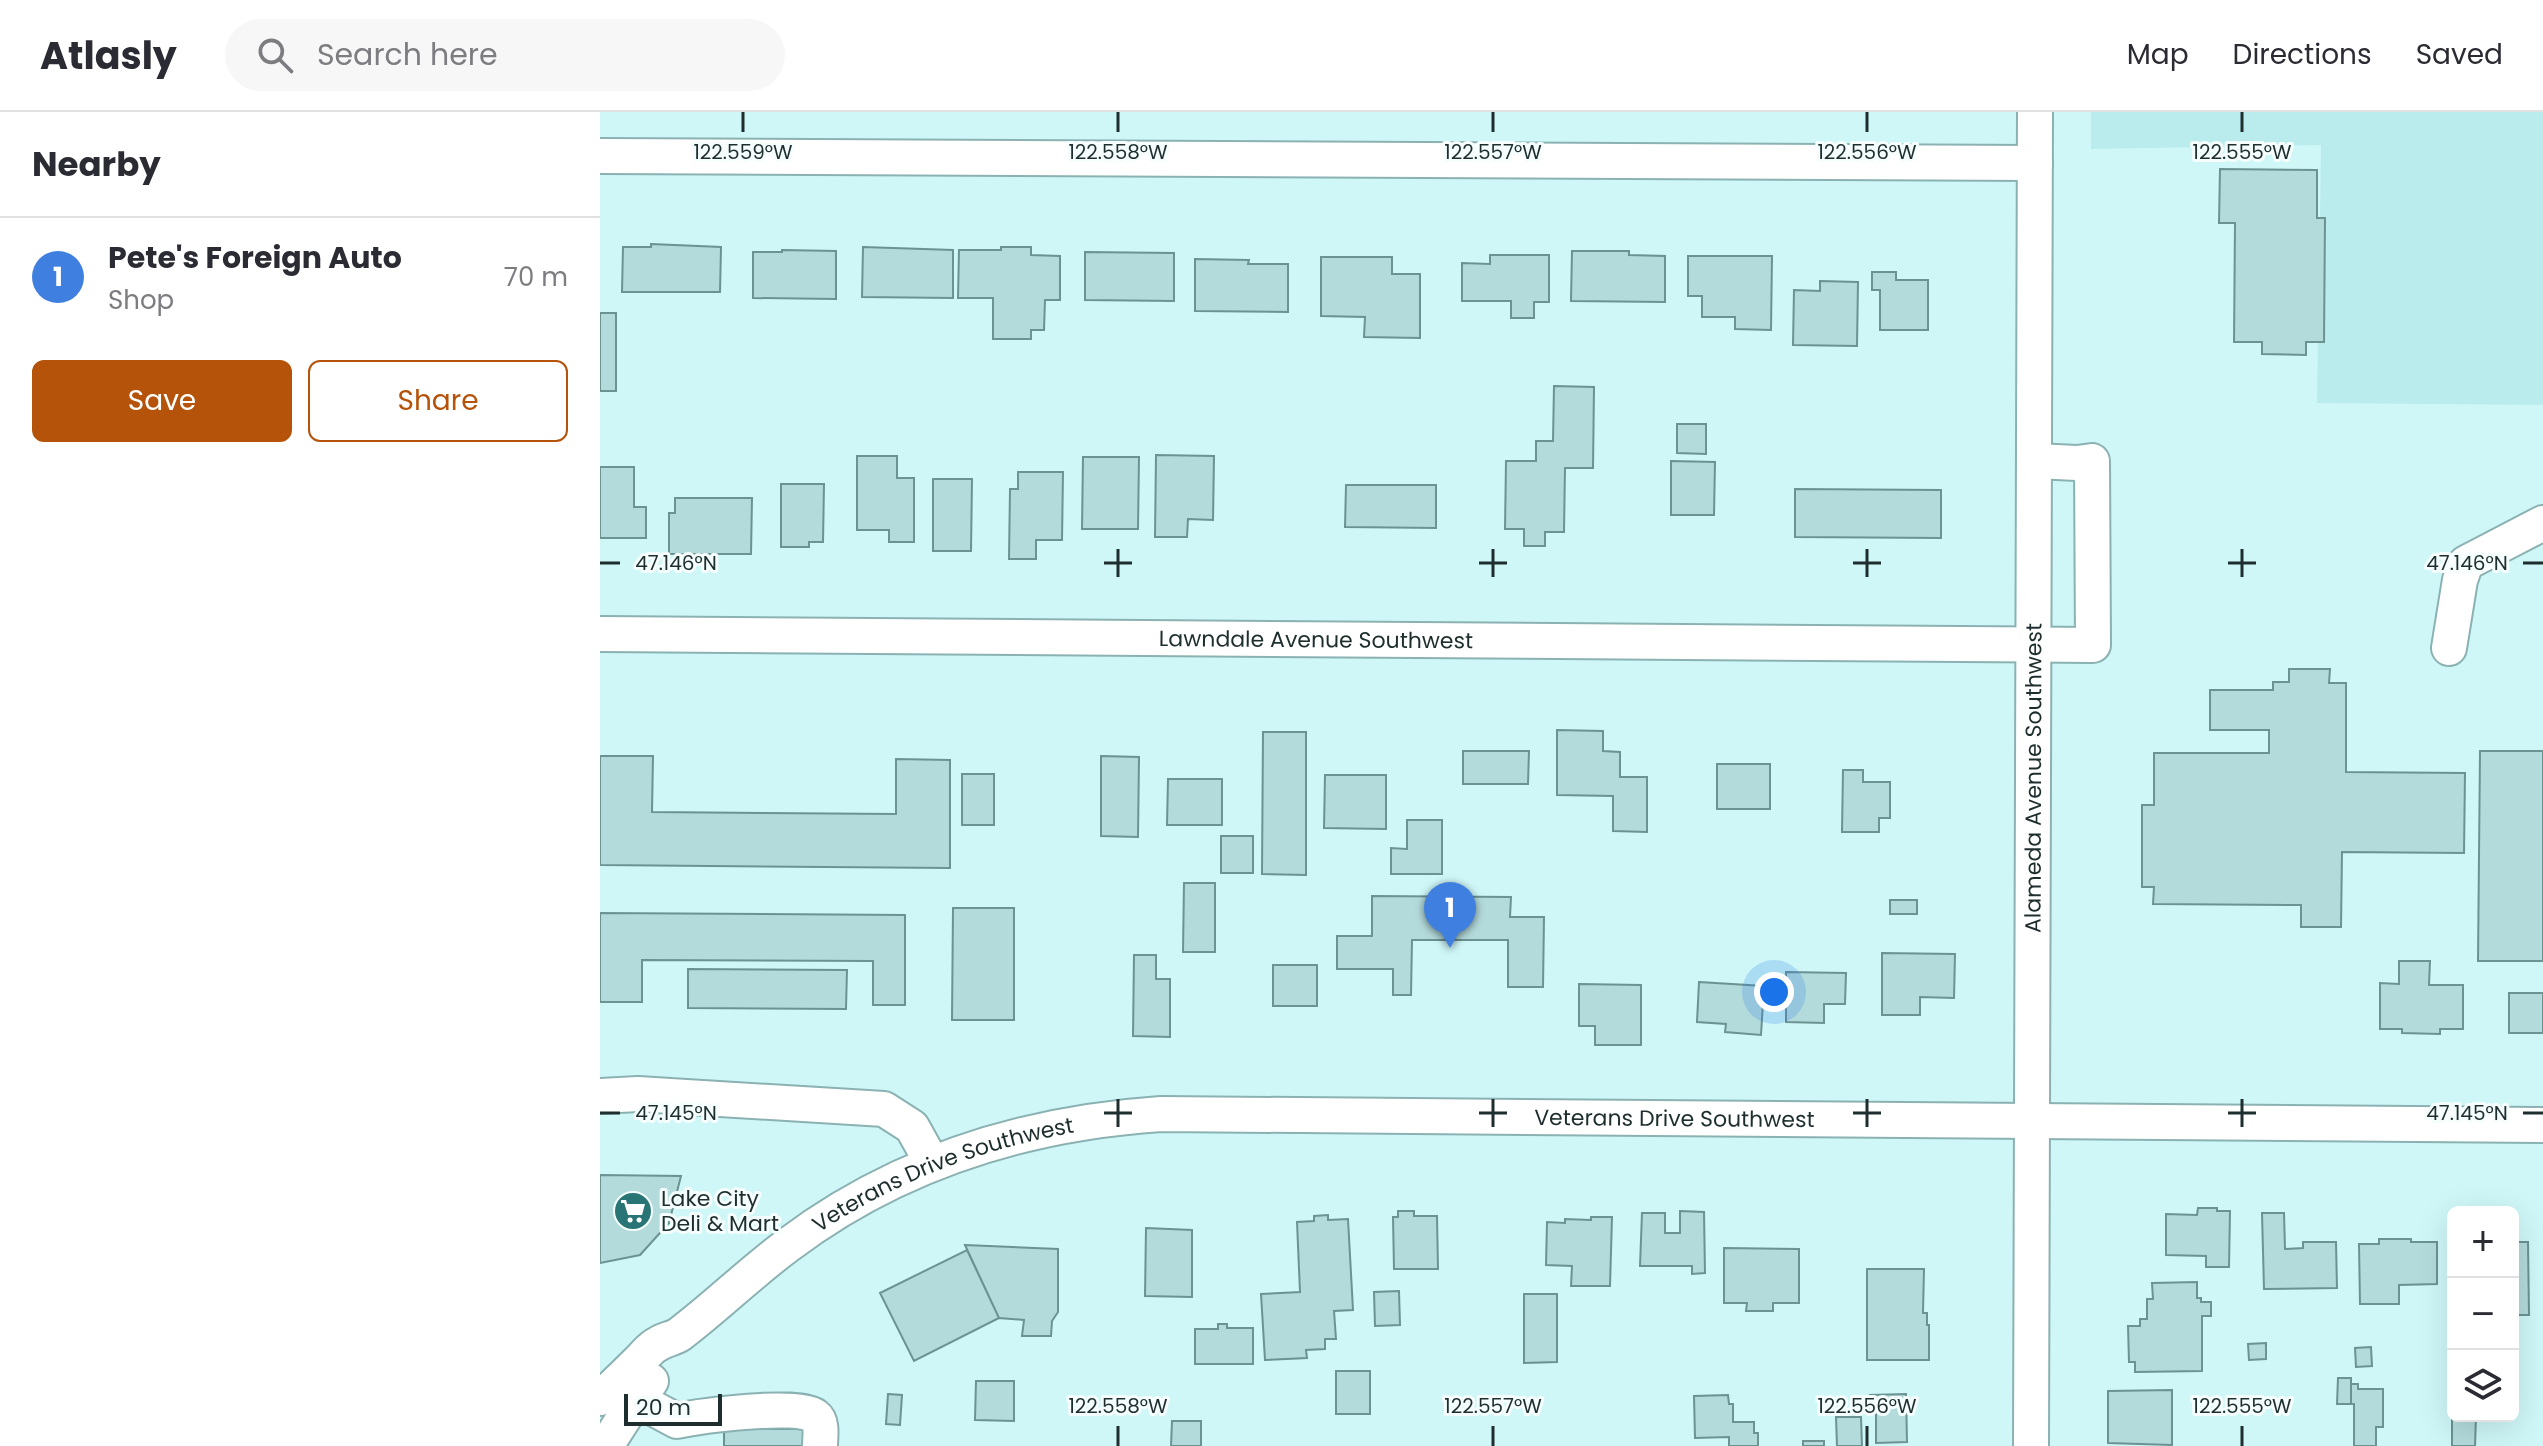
<!DOCTYPE html>
<meta charset="utf-8">
<style>
body{margin:0;font-family:Poppins,sans-serif;background:#f7f7f7;color:#2b2b33}
.controls{position:absolute;right:24px;bottom:24px;display:grid;overflow:hidden;border-radius:12px;box-shadow:0 8px 32px #0002}
.controls button{width:72px;height:72px;display:grid;place-items:center;padding:0;border:0;border-bottom:2px solid #e1e1e2;background:#fff;color:#2b2b33;font:40px sans-serif}
.scale{position:absolute;left:24px;bottom:20px;width:98px;box-sizing:border-box;padding-left:8px;border:4px solid #1e2e2e;border-top:0;font-size:22px;line-height:28px;white-space:nowrap;color:#1e2e2e;-webkit-text-stroke:6px #f5fdfd;paint-order:stroke}
.you{position:absolute;left:1174px;top:880px;width:28px;height:28px;margin:-20px;border:6px solid #fff;border-radius:50%;background:#1a73e8;box-shadow:0 0 0 12px #1a73e833}
.badge{display:grid;place-items:center;width:52px;height:52px;border-radius:50%;background:#b45309;color:#fff;font-size:26px;font-weight:700}
.pin{position:absolute;translate:-50% -66px;filter:drop-shadow(0 2px 4px #0008)}
.pin::after{content:'';position:absolute;top:42px;width:28px;height:24px;background:inherit;clip-path:polygon(0 0,100% 0,50% 100%)}
.list{margin:0;padding:0;list-style:none}
h2{display:flex;justify-content:space-between;align-items:center;height:104px;margin:0;padding:0 32px;font-size:34px}
h2 small{font-size:26px;font-weight:400;color:#7c7c81}
.list li{display:grid;grid-template-columns:52px 1fr auto;gap:24px;align-items:center;box-sizing:border-box;height:120px;padding:0 32px;border-top:2px solid #e1e1e2}
.list b{display:block;font-size:30px;white-space:nowrap}
.list p{margin:0;font-size:26px;white-space:nowrap;color:#7c7c81}
.list em{font-size:26px;font-style:normal;color:#7c7c81}
.actions{display:flex;gap:16px;padding:24px 32px}
.actions a{flex:1;padding:18px 0;border:2px solid #b45309;border-radius:12px;text-align:center;font-size:28px;color:#b45309}
.actions .main{background:#b45309;color:#fff}
.icon{flex:none;width:44px;height:44px;fill:none;stroke:currentColor;stroke-width:2;stroke-linecap:round;stroke-linejoin:round}
.map{position:relative;flex:none;width:1943px;height:1334px;overflow:hidden}
header{display:flex;align-items:center;gap:48px;box-sizing:border-box;height:112px;padding:0 40px;background:#fff;border-bottom:2px solid #e1e1e2}
header strong{font-size:38px}
nav{display:flex;gap:44px;margin-inline-start:auto;font-size:28px}
.search{width:560px;height:72px;background:#f7f7f7;display:flex;align-items:center;gap:20px;box-sizing:border-box;padding:0 28px;border-radius:44px;color:#7c7c81;font-size:30px}
main{display:flex}
aside{flex:1;background:#fff}
.map>svg:first-child{display:block}
.built{fill:#bbeced}
.building{fill:#b4dbdc;stroke:#6c9292;stroke-width:2}
.lines{fill:none;stroke-linecap:round;stroke-linejoin:round}
.minor-casing{stroke:#8bb1b2;stroke-width:38}
.minor{stroke:#fff;stroke-width:34}
.ticks{fill:none;stroke:#1e2e2e;stroke-width:3}
.labels{text-anchor:middle;dominant-baseline:central;stroke-width:6;stroke-linejoin:round;paint-order:stroke}
.street-label{font-size:22px;fill:#1e2e2e;stroke:#f5fdfd}
.poi-label{font-size:22px;fill:#1e2e2e;stroke:#f5fdfd;text-anchor:start}
.ticks-label{font-size:20px;text-anchor:middle;fill:#1e2e2e;stroke:#f5fdfd;stroke-width:6;stroke-linejoin:round;paint-order:stroke}
</style>
<header>
<strong>Atlasly</strong>
<div class="search"><svg class="icon" aria-label="search" viewBox="0 0 24 24"><circle cx="10" cy="10" r="6"/><path d="M15 15l6 6"/></svg>Search here</div>
<nav><a>Map</a><a>Directions</a><a>Saved</a></nav>
</header>
<main>
<aside>
<h2>Nearby<small></small></h2>
<ul class="list">
<li><span class="badge" style="background:#3f7fe0">1</span><div><b>Pete's Foreign Auto</b><p>Shop</p></div><em>70 m</em></li>
</ul>
<div class="actions"><a class="main">Save</a><a>Share</a></div>
</aside>
<div class="map">
<svg width="1943" height="1334" viewBox="0 0 1943 1334">
<rect width="100%" height="100%" fill="#cff7f8"/>
<!-- built -->
<path class="built" d="M 1491,0 L 1943,0 L 1943,293 L 1717,291 L 1721,33 L 1491,37 Z"/>
<!-- building -->
<path class="building" d="M 1620,57 L 1717,58 L 1717,106 L 1725,106 L 1724,230 L 1706,230 L 1706,243 L 1662,242 L 1662,230 L 1634,230 L 1635,111 L 1619,111 Z
M 51,132 L 121,135 L 120,180 L 22,180 L 23,135 L 51,135 Z
M 263,135 L 353,138 L 353,186 L 262,185 Z
M 401,135 L 431,135 L 431,143 L 460,144 L 460,188 L 445,188 L 444,218 L 431,218 L 431,227 L 393,227 L 393,186 L 358,186 L 359,138 L 401,138 Z
M 182,138 L 236,139 L 236,187 L 153,186 L 153,140 L 182,140 Z
M 972,139 L 1029,139 L 1029,143 L 1065,144 L 1065,190 L 971,189 Z
M 485,140 L 574,141 L 574,189 L 485,188 Z
M 890,143 L 949,143 L 949,190 L 934,190 L 934,206 L 911,206 L 911,189 L 862,189 L 862,151 L 890,152 Z
M 1088,144 L 1172,144 L 1171,218 L 1135,217 L 1135,205 L 1102,205 L 1102,184 L 1088,184 Z
M 721,145 L 792,145 L 792,162 L 820,162 L 820,226 L 764,225 L 765,205 L 721,204 Z
M 595,147 L 649,148 L 648,152 L 688,152 L 688,200 L 595,199 Z
M 1272,160 L 1296,160 L 1296,168 L 1328,168 L 1328,218 L 1280,218 L 1280,178 L 1272,178 Z
M 1220,169 L 1258,170 L 1257,234 L 1193,233 L 1194,178 L 1220,179 Z
M 0,201 L 16,201 L 16,279 L 0,279 Z
M 954,274 L 994,275 L 993,356 L 965,356 L 964,420 L 945,420 L 945,434 L 924,434 L 924,417 L 905,417 L 906,349 L 936,349 L 936,329 L 953,329 Z
M 1077,312 L 1106,312 L 1106,342 L 1077,341 Z
M 556,343 L 614,344 L 613,408 L 588,407 L 587,425 L 555,425 Z
M 257,344 L 297,344 L 297,366 L 314,366 L 314,430 L 289,430 L 289,418 L 257,418 Z
M 483,345 L 539,345 L 538,417 L 482,417 Z
M 1071,349 L 1115,350 L 1114,403 L 1071,403 Z
M 0,355 L 34,355 L 34,395 L 46,395 L 46,426 L 0,426 Z
M 418,360 L 463,360 L 462,428 L 436,428 L 436,447 L 409,447 L 410,377 L 418,377 Z
M 333,367 L 372,367 L 371,439 L 333,439 Z
M 181,372 L 224,372 L 223,430 L 209,430 L 209,435 L 181,435 Z
M 746,373 L 836,373 L 836,416 L 745,415 Z
M 1195,377 L 1341,378 L 1341,426 L 1195,425 Z
M 75,386 L 152,386 L 151,442 L 69,442 L 69,401 L 75,401 Z
M 1689,557 L 1730,557 L 1729,571 L 1746,571 L 1746,660 L 1865,661 L 1864,741 L 1742,740 L 1741,815 L 1701,815 L 1701,793 L 1553,792 L 1554,775 L 1542,775 L 1542,693 L 1554,693 L 1554,641 L 1669,641 L 1669,618 L 1610,618 L 1610,578 L 1673,578 L 1673,570 L 1689,570 Z
M 957,618 L 1003,619 L 1003,639 L 1020,640 L 1020,665 L 1047,665 L 1047,720 L 1013,719 L 1013,684 L 957,683 Z
M 663,620 L 706,620 L 706,763 L 662,762 Z
M 863,639 L 929,639 L 928,672 L 863,672 Z
M 1880,639 L 1943,639 L 1943,849 L 1878,849 Z
M 0,644 L 53,644 L 52,700 L 296,702 L 296,647 L 350,648 L 350,756 L 0,753 Z
M 501,644 L 539,645 L 538,725 L 501,724 Z
M 1117,652 L 1170,652 L 1170,697 L 1117,697 Z
M 1243,658 L 1263,658 L 1263,670 L 1290,670 L 1290,706 L 1279,706 L 1279,720 L 1242,720 Z
M 362,662 L 394,662 L 394,713 L 362,713 Z
M 725,663 L 786,663 L 786,717 L 724,716 Z
M 568,667 L 622,667 L 622,713 L 567,713 Z
M 807,708 L 842,708 L 842,762 L 791,762 L 791,736 L 807,737 Z
M 621,724 L 653,724 L 653,761 L 621,761 Z
M 584,771 L 615,771 L 615,840 L 583,840 Z
M 772,784 L 911,785 L 910,805 L 944,805 L 943,875 L 908,875 L 908,828 L 812,828 L 811,883 L 793,883 L 793,857 L 737,857 L 737,824 L 772,824 Z
M 1290,788 L 1317,788 L 1317,802 L 1290,802 Z
M 353,796 L 414,796 L 414,908 L 352,908 Z
M 0,801 L 305,803 L 305,893 L 273,893 L 273,849 L 42,848 L 42,890 L 0,890 Z
M 1282,841 L 1355,842 L 1354,886 L 1320,885 L 1320,903 L 1282,903 Z
M 534,843 L 556,843 L 556,867 L 570,867 L 570,925 L 533,924 Z
M 1799,849 L 1830,849 L 1829,873 L 1863,873 L 1863,917 L 1840,917 L 1840,922 L 1802,921 L 1802,917 L 1780,917 L 1780,871 L 1799,872 Z
M 673,853 L 717,853 L 717,894 L 673,894 Z
M 88,857 L 247,858 L 246,897 L 88,896 Z
M 1186,860 L 1246,861 L 1245,892 L 1224,892 L 1224,911 L 1186,910 Z
M 1099,870 L 1164,874 L 1161,923 L 1125,920 L 1126,912 L 1097,910 Z
M 979,872 L 1041,873 L 1041,933 L 995,933 L 995,914 L 979,914 Z
M 1909,881 L 1943,881 L 1943,921 L 1909,921 Z
M 0,1063 L 81,1064 L 69,1111 L 40,1143 L 0,1151 Z
M 1598,1096 L 1617,1096 L 1617,1099 L 1630,1099 L 1629,1155 L 1606,1155 L 1606,1144 L 1566,1143 L 1566,1102 L 1597,1103 Z
M 798,1099 L 814,1099 L 814,1104 L 837,1104 L 838,1157 L 794,1157 L 793,1105 L 798,1105 Z
M 1080,1099 L 1104,1100 L 1105,1161 L 1092,1162 L 1092,1154 L 1040,1154 L 1042,1101 L 1065,1101 L 1065,1121 L 1080,1121 Z
M 1662,1101 L 1684,1101 L 1685,1137 L 1703,1136 L 1703,1130 L 1736,1130 L 1737,1176 L 1664,1177 Z
M 728,1103 L 728,1108 L 748,1107 L 753,1198 L 734,1199 L 736,1227 L 725,1227 L 725,1237 L 706,1238 L 707,1246 L 665,1248 L 661,1182 L 700,1180 L 697,1110 L 714,1109 L 714,1104 Z
M 991,1105 L 1012,1105 L 1010,1174 L 971,1174 L 972,1154 L 946,1153 L 947,1110 L 965,1111 L 965,1107 L 991,1108 Z
M 546,1116 L 592,1118 L 592,1185 L 545,1184 Z
M 1779,1127 L 1811,1127 L 1811,1130 L 1837,1130 L 1837,1172 L 1799,1173 L 1799,1192 L 1760,1192 L 1759,1132 L 1779,1132 Z
M 1913,1130 L 1928,1130 L 1929,1203 L 1913,1203 Z
M 365,1133 L 458,1137 L 458,1200 L 452,1209 L 451,1224 L 422,1224 L 424,1208 L 399,1206 Z
M 1124,1136 L 1199,1137 L 1199,1191 L 1173,1191 L 1173,1199 L 1146,1199 L 1147,1191 L 1124,1191 Z
M 367,1138 L 399,1206 L 314,1249 L 280,1181 Z
M 1267,1157 L 1324,1157 L 1323,1201 L 1327,1201 L 1327,1213 L 1329,1213 L 1329,1248 L 1267,1248 Z
M 1597,1170 L 1597,1186 L 1601,1186 L 1601,1190 L 1611,1190 L 1611,1204 L 1602,1204 L 1602,1259 L 1535,1260 L 1535,1250 L 1529,1250 L 1528,1214 L 1540,1214 L 1540,1207 L 1547,1207 L 1547,1187 L 1553,1187 L 1552,1171 Z
M 799,1179 L 800,1213 L 775,1214 L 774,1180 Z
M 924,1182 L 957,1182 L 957,1250 L 924,1251 Z
M 618,1212 L 627,1212 L 627,1216 L 653,1216 L 653,1252 L 595,1252 L 595,1217 L 618,1217 Z
M 1666,1231 L 1666,1247 L 1649,1248 L 1648,1232 Z
M 1771,1235 L 1772,1254 L 1756,1255 L 1755,1236 Z
M 736,1259 L 770,1259 L 770,1302 L 736,1302 Z
M 1738,1266 L 1751,1266 L 1751,1292 L 1737,1292 Z
M 376,1269 L 414,1269 L 414,1309 L 375,1308 Z
M 1751,1272 L 1758,1272 L 1758,1277 L 1783,1277 L 1783,1315 L 1776,1315 L 1776,1334 L 1754,1334 L 1754,1292 L 1751,1292 Z
M 1572,1278 L 1572,1333 L 1508,1331 L 1508,1279 Z
M 288,1282 L 302,1283 L 300,1313 L 286,1312 Z
M 1306,1282 L 1307,1330 L 1276,1331 L 1276,1302 L 1270,1302 L 1270,1283 Z
M 1128,1283 L 1129,1292 L 1133,1292 L 1133,1310 L 1154,1310 L 1154,1321 L 1158,1321 L 1158,1334 L 1129,1334 L 1129,1325 L 1095,1326 L 1094,1284 Z
M 1852,1301 L 1853,1304 L 1876,1304 L 1875,1334 L 1852,1334 Z
M 1236,1305 L 1261,1305 L 1262,1334 L 1237,1334 Z
M 572,1309 L 601,1309 L 601,1334 L 571,1334 Z
M 124,1317 L 211,1317 L 211,1334 L 124,1334 Z
M 1203,1329 L 1224,1329 L 1224,1334 L 1203,1334 Z"/>
<g class="lines">
<defs>
<g id="minor">
<path d="M 0,44 L 1435,51"/>
<path id="s1" d="M 0,522 L 1493,533 L 1492,349 L 1477,351 L 1435,349"/>
<path d="M 1849,536 L 1860,468 L 1866,451 L 1943,411"/>
<path d="M 0,984 L 38,982 L 284,997 L 312,1015 L 332,1051"/>
<path id="s2" d="M 0,1286 C 14,1274 27,1261 40,1248 C 45,1243 51,1235 58,1232 C 65,1227 73,1227 80,1222 C 117,1194 150,1161 188,1133 C 297,1051 426,1011 561,1002 L 1943,1013"/>
<path d="M 36,1287 L 77,1309 C 100,1304 198,1291 215,1304 C 223,1310 220,1325 220,1334"/>
<path d="M 6,1334 L 36,1287 L 51,1269"/>
<path id="s3" d="M 1431,1334 L 1435,0"/>
</g>
</defs>
<!-- minor casing -->
<use href="#minor" class="minor-casing"/>
<!-- minor -->
<use href="#minor" class="minor"/>
</g>
<!-- ticks -->
<path class="ticks" d="M 143,0 L 143,20M 518,0 L 518,20M 893,0 L 893,20M 1267,0 L 1267,20M 1642,0 L 1642,20M 518,437 L 518,465M 893,437 L 893,465M 1267,437 L 1267,465M 1642,437 L 1642,465M 0,451 L 20,451M 504,451 L 532,451M 879,451 L 907,451M 1253,451 L 1281,451M 1628,451 L 1656,451M 1923,451 L 1943,451M 518,987 L 518,1015M 893,987 L 893,1015M 1267,987 L 1267,1015M 1642,987 L 1642,1015M 0,1001 L 20,1001M 504,1001 L 532,1001M 879,1001 L 907,1001M 1253,1001 L 1281,1001M 1628,1001 L 1656,1001M 1923,1001 L 1943,1001M 518,1314 L 518,1334M 893,1314 L 893,1334M 1267,1314 L 1267,1334M 1642,1314 L 1642,1334"/>
<!-- icons -->
<defs>
<symbol id="supermarket-disc" viewBox="-11 -11 22 22"><circle r="9.5" fill="#297475" stroke="#f5fdfd"/><path d="M-6-5.5h2.5l.6 2H6L4.5 2H-2.5L-4.4-4H-6ZM-1.5 3.2a1.3 1.3 0 1 0 .1 0ZM3 3.2a1.3 1.3 0 1 0 .1 0Z" fill="#fff"/></symbol>
</defs>
<g fill-rule="evenodd">
<use href="#supermarket-disc" x="11" y="1077" width="44" height="44"/>
</g>
<g class="labels">
<!-- street labels -->
<g class="street-label">
<text stroke="none"><textPath href="#s1" startOffset="716">Lawndale Avenue Southwest</textPath></text>
<text stroke="none"><textPath href="#s3" startOffset="668">Alameda Avenue Southwest</textPath></text>
<text stroke="none"><textPath href="#s2" startOffset="1158">Veterans Drive Southwest</textPath></text>
<text stroke="none"><textPath href="#s2" startOffset="416">Veterans Drive Southwest</textPath></text>
</g>
<!-- poi labels -->
<g class="poi-label">
<text x="61" y="1086">Lake City<tspan x="61" dy="25">Deli &amp; Mart</tspan></text>
</g>
</g>
<g class="ticks-label">
<text x="143" y="47">122.559°W</text>
<text x="518" y="47">122.558°W</text>
<text x="893" y="47">122.557°W</text>
<text x="1267" y="47">122.556°W</text>
<text x="1642" y="47">122.555°W</text>
<text x="76" y="458">47.146°N</text>
<text x="1867" y="458">47.146°N</text>
<text x="76" y="1008">47.145°N</text>
<text x="1867" y="1008">47.145°N</text>
<text x="518" y="1301">122.558°W</text>
<text x="893" y="1301">122.557°W</text>
<text x="1267" y="1301">122.556°W</text>
<text x="1642" y="1301">122.555°W</text>
</g>
</svg>
<div class="controls">
<button>+</button>
<button>−</button>
<button><svg class="icon" aria-label="layers" viewBox="0 0 24 24"><path d="M12 4l9 5-9 5-9-5zM3 14l9 5 9-5"/></svg></button>
</div>
<div class="scale">20 m</div>
<div class="you"></div>
<div class="pin badge" style="left:850px;top:836px;background:#3f7fe0">1</div>
</div>
</main>
